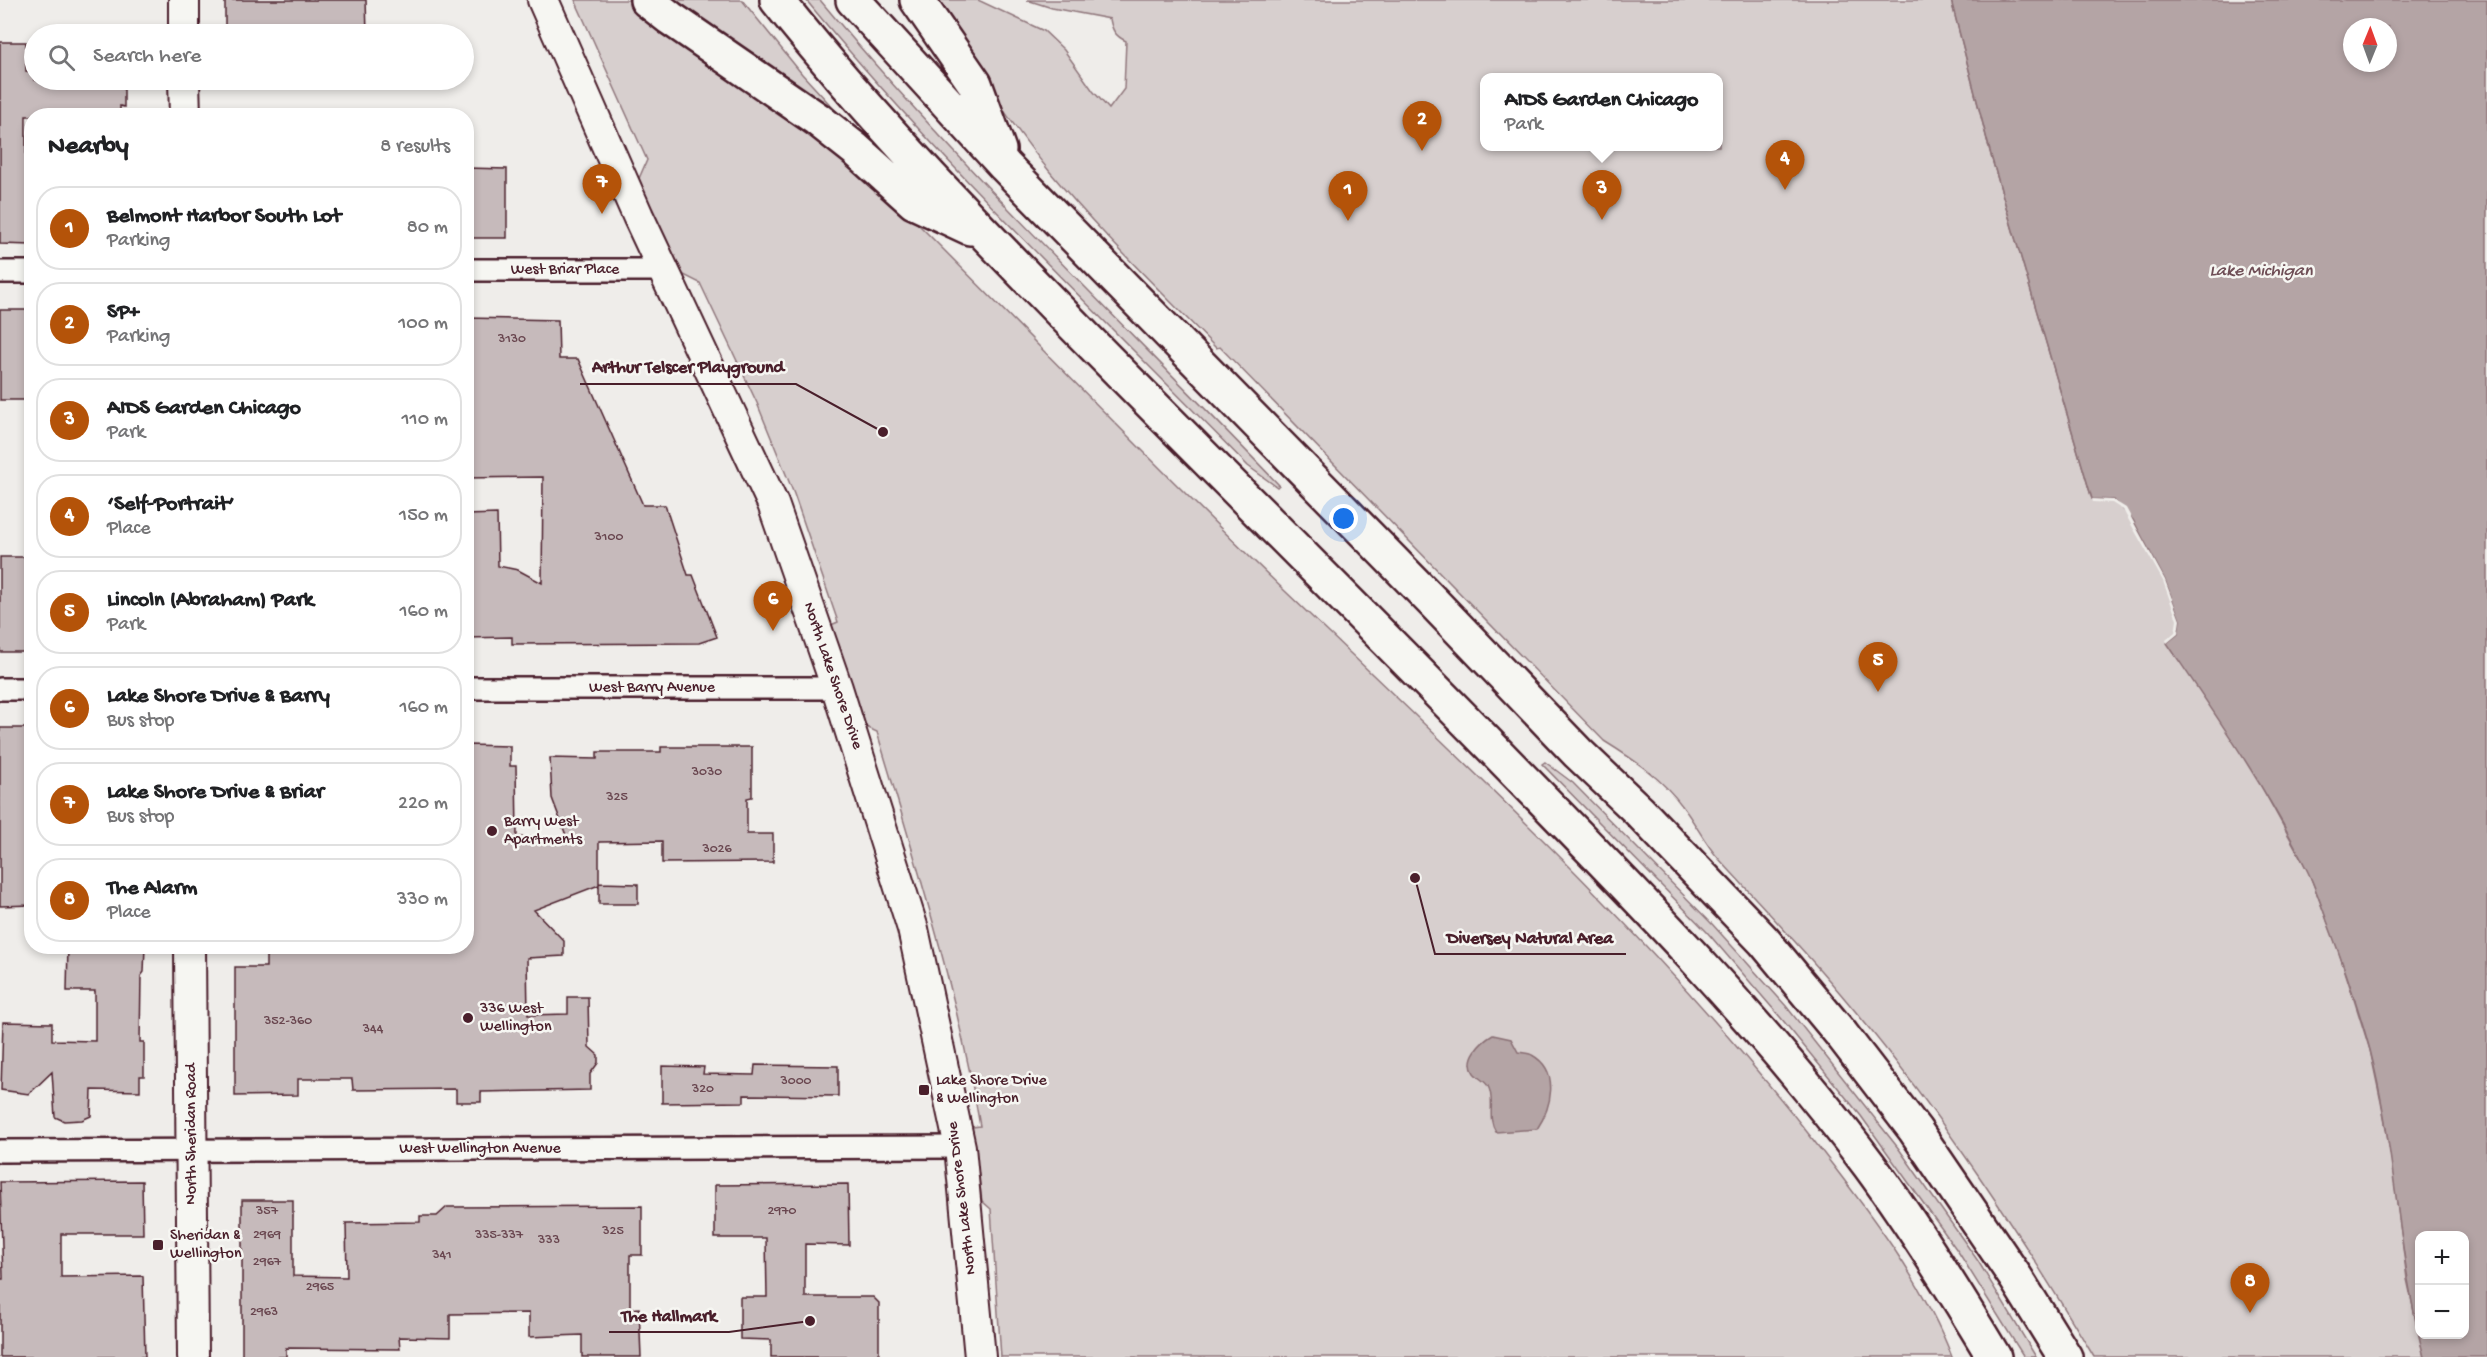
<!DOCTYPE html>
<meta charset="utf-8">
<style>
body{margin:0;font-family:"Gochi Hand",sans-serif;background:#f6f6f6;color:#202124}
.controls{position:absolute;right:18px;bottom:18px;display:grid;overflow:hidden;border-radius:12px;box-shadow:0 3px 9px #0003}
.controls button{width:54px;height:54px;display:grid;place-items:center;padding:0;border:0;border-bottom:2px solid #e0e0e0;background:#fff;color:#202124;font:30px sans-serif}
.compass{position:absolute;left:2343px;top:18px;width:54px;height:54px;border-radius:50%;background:#fff;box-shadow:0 3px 9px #0003;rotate:1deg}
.you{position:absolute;left:1344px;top:519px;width:21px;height:21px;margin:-15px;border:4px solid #fff;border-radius:50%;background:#1a73e8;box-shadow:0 0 0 9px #1a73e833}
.badge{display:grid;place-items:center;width:39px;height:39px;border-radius:50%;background:#b45309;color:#fff;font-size:20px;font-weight:700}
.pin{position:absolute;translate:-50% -50px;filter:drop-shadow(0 2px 3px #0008)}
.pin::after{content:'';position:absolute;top:32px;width:21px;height:18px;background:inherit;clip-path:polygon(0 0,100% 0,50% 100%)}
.popup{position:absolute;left:1480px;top:73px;width:243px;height:78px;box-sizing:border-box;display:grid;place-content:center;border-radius:12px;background:#fff;filter:drop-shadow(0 2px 4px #0005);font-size:20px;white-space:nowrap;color:#757577}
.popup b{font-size:22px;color:#202124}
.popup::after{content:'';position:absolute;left:50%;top:100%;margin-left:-12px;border:12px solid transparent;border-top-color:#fff}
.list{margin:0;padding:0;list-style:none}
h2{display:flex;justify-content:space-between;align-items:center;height:78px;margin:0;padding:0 24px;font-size:26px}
h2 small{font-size:20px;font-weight:400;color:#757577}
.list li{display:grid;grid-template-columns:39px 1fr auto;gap:18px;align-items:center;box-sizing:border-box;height:84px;margin:0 12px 12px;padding:0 12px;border:2px solid #e0e0e0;border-radius:24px}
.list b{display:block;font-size:22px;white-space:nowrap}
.list p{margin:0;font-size:20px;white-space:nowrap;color:#757577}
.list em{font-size:20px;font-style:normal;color:#757577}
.icon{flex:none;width:33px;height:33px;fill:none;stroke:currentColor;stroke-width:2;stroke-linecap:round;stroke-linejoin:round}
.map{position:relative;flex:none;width:2487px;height:1357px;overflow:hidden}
.search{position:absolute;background:#fff;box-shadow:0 3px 9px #0003;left:24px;top:24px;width:450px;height:66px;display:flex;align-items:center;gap:15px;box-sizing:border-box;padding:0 21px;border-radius:33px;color:#757577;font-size:22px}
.panel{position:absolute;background:#fff;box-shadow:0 3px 9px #0003;left:24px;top:108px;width:450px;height:846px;border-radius:24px}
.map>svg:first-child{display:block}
.green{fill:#d7cfce;stroke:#90777c;stroke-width:1.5;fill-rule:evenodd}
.water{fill:#b4a4a5;stroke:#8a6f74;stroke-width:1.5;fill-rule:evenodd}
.pier{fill:#efedea}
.building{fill:#c6babb;stroke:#4a1f2b;stroke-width:1.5}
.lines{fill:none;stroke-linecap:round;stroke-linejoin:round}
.street-casing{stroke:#4a1f2b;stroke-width:26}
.secondary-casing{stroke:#4a1f2b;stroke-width:34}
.highway-casing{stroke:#4a1f2b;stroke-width:38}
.street{stroke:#f6f6f2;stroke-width:21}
.secondary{stroke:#f6f6f2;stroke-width:30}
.highway{stroke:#f6f6f2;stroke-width:33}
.poi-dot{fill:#4a1f2b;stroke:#f6f6f2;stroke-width:2}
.labels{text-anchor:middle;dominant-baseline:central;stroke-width:5;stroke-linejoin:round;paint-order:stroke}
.number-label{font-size:14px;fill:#69464f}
.street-label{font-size:16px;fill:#4a1f2b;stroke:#f6f6f2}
.poi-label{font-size:16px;fill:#4a1f2b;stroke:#f6f6f2;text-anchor:start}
.water-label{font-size:18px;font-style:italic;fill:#6f4e56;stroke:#f6f6f2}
.leader{fill:none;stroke:#4a1f2b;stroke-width:2}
.callout-dot{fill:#4a1f2b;stroke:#f6f6f2;stroke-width:2}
.callout-label{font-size:18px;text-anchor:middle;font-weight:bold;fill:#4a1f2b;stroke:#f6f6f2;stroke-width:5;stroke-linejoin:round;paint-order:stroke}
</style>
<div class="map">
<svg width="2487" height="1357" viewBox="0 0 2487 1357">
<rect width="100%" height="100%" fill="#efedea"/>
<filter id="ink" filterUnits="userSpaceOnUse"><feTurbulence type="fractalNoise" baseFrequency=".0167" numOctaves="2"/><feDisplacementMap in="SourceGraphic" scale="12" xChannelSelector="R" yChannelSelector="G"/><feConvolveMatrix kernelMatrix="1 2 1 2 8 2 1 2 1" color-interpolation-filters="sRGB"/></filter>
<g filter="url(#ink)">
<!-- green -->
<path class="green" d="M 575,0 L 630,0 L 796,123 L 870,182 L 920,226 C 1042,348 1162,473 1286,592 C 1468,766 1655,938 1811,1137 C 1862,1203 1922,1278 1952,1357 L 1001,1357 L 991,1209 L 982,1201 L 972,1127 L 980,1126 C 957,992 916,862 877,732 L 866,727 L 831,625 L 838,622 L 794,494 L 757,403 L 700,283 L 678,272 L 637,183 L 647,160 Z
M 665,0 L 742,0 L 802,74 L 858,135 Z
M 806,0 L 820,0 C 962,171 1125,324 1279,485 L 1277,487 L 1248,466 C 1098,313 942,165 806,0 Z
M 930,0 L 978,0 L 1044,31 L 1064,50 L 1093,91 L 1109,109 L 1124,89 L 1126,41 C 1115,36 1112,30 1110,19 L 1052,8 L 1027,0 L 1951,0 L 1992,159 L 2092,499 L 2113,500 L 2126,508 L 2165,580 L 2180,620 L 2178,634 L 2309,873 L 2338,949 L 2370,1050 L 2381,1102 L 2391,1155 L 2407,1279 L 2424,1357 L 2094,1357 C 2022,1237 1945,1119 1855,1011 C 1812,958 1765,909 1719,859 C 1705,844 1696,824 1683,807 C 1663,779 1633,759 1604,741 L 1220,347 L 1216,348 C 1160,290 1101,234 1050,172 C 1006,118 969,58 930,0 ZM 1485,77 L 1719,77 L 1719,146 L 1485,146 Z
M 1545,762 L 1573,783 L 1713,925 L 1786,1006 L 1899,1149 L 1978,1261 L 2036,1357 L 2024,1357 L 1959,1253 L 1861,1116 L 1781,1018 L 1707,932 L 1542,764 Z"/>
<!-- water -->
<path class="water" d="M 1951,0 L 2487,0 L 2487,1357 L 2424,1357 C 2398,1256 2396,1151 2370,1050 C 2358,1006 2343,963 2327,921 C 2321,904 2315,886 2307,870 C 2268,790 2217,717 2167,643 L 2178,634 L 2180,620 L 2165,580 L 2133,520 L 2114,500 L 2092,499 L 1992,159 ZM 2352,27 L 2388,27 L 2388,63 L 2352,63 ZM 2420,1236 L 2464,1236 L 2464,1334 L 2420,1334 Z
M 1493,1035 L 1511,1039 L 1518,1052 C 1522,1053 1529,1053 1532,1055 C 1561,1071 1551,1108 1537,1129 L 1496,1132 C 1486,1117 1496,1101 1488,1086 C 1485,1081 1478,1078 1474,1073 C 1464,1058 1481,1042 1493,1035 Z"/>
<!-- pier -->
<path class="pier" d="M 2092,499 L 2113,500 L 2126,508 L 2165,580 L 2180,620 L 2178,634 L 2167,643 L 2166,640 L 2175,632 L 2177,620 L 2163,581 L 2123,510 L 2112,503 L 2093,502 Z"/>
<!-- building -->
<path class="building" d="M 225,0 L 366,0 L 367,34 L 225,34 Z
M 0,42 L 26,42 L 26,71 L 34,72 L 34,80 L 124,80 L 124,107 L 120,106 L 120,116 L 26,116 L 26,155 L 30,155 L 29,186 L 32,186 L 32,245 L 0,244 Z
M 466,168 L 507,169 L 507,238 L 466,238 Z
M 0,310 L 32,310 L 32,354 L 27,354 L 27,400 L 0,400 Z
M 466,318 L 558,320 L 559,359 L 578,359 L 643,505 L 665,505 L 688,575 L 693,575 L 717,637 L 699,643 L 512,644 L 512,637 L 466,638 L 466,515 L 497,514 L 498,566 L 518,570 L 542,583 L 543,477 L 466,478 Z
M 0,557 L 30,557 L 32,652 L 0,652 Z
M 0,728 L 32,728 L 32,750 L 28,750 L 28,848 L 32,856 L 32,905 L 0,906 Z
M 466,745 L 510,746 L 510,766 L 516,766 L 517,837 L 567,838 L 552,798 L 550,758 L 597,759 L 597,752 L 661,752 L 661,747 L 752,747 L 752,797 L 747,798 L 747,834 L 773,834 L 773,862 L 662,863 L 662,841 L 599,842 L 599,885 L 534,910 L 564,941 L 564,956 L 527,958 L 528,1015 L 568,1014 L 568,997 L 588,997 L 589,1047 L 598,1055 L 598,1063 L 590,1074 L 590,1090 L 481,1092 L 481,1102 L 456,1102 L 456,1089 L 353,1090 L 352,1079 L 298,1079 L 298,1095 L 235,1096 L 235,967 L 266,967 L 266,946 L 466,946 Z
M 599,883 L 638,884 L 638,904 L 599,904 Z
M 68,946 L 145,946 L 144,972 L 141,976 L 140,1042 L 144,1042 L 144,1076 L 140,1076 L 140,1091 L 92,1090 L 91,1116 L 82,1120 L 64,1121 L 55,1117 L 52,1072 L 29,1094 L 1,1090 L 3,1022 L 52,1023 L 52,1040 L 95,1041 L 95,991 L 67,991 Z
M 755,1065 L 838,1066 L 838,1096 L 744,1095 L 744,1102 L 662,1103 L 662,1066 L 704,1067 L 703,1074 L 754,1075 Z
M 142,1181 L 143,1234 L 61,1234 L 61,1277 L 143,1276 L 145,1357 L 0,1357 L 0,1279 L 3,1279 L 0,1182 Z
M 848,1184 L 849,1245 L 805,1244 L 805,1297 L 873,1297 L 879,1303 L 879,1357 L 771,1357 L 771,1340 L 740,1339 L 740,1297 L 767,1297 L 766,1238 L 715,1238 L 715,1185 Z
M 242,1200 L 293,1200 L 293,1276 L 347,1277 L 346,1223 L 420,1222 L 420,1216 L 437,1216 L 447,1207 L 642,1206 L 642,1255 L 630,1255 L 630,1309 L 639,1308 L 641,1357 L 582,1357 L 582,1335 L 529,1337 L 529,1313 L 450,1314 L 450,1338 L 399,1337 L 400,1349 L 286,1348 L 286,1357 L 242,1357 Z"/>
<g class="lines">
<defs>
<path id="street" d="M 466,270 L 663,270
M 0,272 L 32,272
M 466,688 L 837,688
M 0,689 L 32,689
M 0,1151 L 960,1147"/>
<path id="secondary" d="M 184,0 L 184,34
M 543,0 L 638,216 L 773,504 L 837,688 L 913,929 L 960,1147 L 980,1357
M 184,80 L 185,116
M 190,946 L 193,1357"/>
<path id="highway" d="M 647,0 L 670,18 L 817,119 L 855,149 L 914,202 L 970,228
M 777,0 C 874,122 984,234 1093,345 C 1231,485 1370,622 1507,763 C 1633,892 1760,1020 1869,1165 C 1914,1226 1955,1292 1994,1357
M 853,0 L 1005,166 L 1434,603 L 1578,753 L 1639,811 L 1764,941 L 1842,1035 L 1915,1130 L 2016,1278 L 2065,1357
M 917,0 L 975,84 L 999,150"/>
</defs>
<!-- street casing -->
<use href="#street" class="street-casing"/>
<!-- secondary casing -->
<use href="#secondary" class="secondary-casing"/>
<!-- highway casing -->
<use href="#highway" class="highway-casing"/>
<!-- street -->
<use href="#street" class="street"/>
<!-- secondary -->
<use href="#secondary" class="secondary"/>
<!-- highway -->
<use href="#highway" class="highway"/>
</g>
</g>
<!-- markers -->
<g class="poi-dot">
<circle cx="492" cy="831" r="6"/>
<circle cx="468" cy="1018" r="6"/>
<rect x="918" y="1084" width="12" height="12" rx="3"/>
<rect x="152" y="1239" width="12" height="12" rx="3"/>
</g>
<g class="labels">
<!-- number labels -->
<g class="number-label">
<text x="512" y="339">3130</text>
<text x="609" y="537">3100</text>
<text x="707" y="772">3030</text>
<text x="617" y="797">325</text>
<text x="717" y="849">3026</text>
<text x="288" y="1021">352-360</text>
<text x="373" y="1029">344</text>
<text x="796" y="1081">3000</text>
<text x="703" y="1089">320</text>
<text x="267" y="1211">357</text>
<text x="782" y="1211">2970</text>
<text x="613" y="1231">325</text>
<text x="267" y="1235">2969</text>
<text x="499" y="1235">335-337</text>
<text x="549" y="1240">333</text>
<text x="442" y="1255">341</text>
<text x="267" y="1262">2967</text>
<text x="320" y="1287">2965</text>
<text x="264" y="1312">2963</text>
</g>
<!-- street labels -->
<g class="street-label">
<text x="565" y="270">West Briar Place</text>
<text transform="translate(832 676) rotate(71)">North Lake Shore Drive</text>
<text x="652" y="688">West Barry Avenue</text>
<text transform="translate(192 1134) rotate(-90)">North Sheridan Road</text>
<text x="480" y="1149">West Wellington Avenue</text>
<text transform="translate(963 1198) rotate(-97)">North Lake Shore Drive</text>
</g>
<!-- poi labels -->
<g class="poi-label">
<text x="504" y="822">Barry West<tspan x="504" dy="18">Apartments</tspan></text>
<text x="480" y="1009">336 West<tspan x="480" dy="18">Wellington</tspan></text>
<text x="936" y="1081">Lake Shore Drive<tspan x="936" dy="18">&amp; Wellington</tspan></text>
<text x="170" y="1236">Sheridan &amp;<tspan x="170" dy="18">Wellington</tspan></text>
</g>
<!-- water labels -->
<g class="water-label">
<text x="2261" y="271">Lake Michigan</text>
</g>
</g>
<!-- callouts -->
<path class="leader" d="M883 432L796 384H580M1415 878L1435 954H1626M810 1321L729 1332H609"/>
<g class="callout-dot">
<circle cx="883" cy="432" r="6"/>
<circle cx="1415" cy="878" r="6"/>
<circle cx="810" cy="1321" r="6"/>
</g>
<g class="callout-label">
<text x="688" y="372">Arthur Telscer Playground</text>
<text x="1530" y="943">Diversey Natural Area</text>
<text x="669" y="1321">The Hallmark</text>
</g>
</svg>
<div class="controls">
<button>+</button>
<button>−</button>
</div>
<svg class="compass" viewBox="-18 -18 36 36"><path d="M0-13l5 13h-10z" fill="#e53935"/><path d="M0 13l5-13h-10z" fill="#757577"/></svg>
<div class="you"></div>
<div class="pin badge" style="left:1348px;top:221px">1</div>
<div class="pin badge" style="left:1422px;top:151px">2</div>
<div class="pin badge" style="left:1602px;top:220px">3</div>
<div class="popup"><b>AIDS Garden Chicago</b>Park</div>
<div class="pin badge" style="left:1785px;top:190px">4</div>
<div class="pin badge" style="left:1878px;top:692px">5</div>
<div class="pin badge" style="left:773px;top:631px">6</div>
<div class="pin badge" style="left:602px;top:214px">7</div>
<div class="pin badge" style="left:2250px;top:1313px">8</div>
<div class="search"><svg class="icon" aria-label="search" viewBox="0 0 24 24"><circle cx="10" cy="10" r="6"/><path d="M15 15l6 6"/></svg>Search here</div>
<section class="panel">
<h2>Nearby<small>8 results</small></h2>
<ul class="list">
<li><span class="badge">1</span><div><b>Belmont Harbor South Lot</b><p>Parking</p></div><em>80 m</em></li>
<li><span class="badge">2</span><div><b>SP+</b><p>Parking</p></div><em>100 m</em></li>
<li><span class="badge">3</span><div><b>AIDS Garden Chicago</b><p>Park</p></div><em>110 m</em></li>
<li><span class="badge">4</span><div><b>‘Self-Portrait’</b><p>Place</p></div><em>150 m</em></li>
<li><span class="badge">5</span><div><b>Lincoln (Abraham) Park</b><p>Park</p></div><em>160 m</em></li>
<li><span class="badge">6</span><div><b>Lake Shore Drive &amp; Barry</b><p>Bus stop</p></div><em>160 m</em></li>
<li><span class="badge">7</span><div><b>Lake Shore Drive &amp; Briar</b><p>Bus stop</p></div><em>220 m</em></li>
<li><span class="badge">8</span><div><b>The Alarm</b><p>Place</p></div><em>330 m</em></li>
</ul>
</section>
</div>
